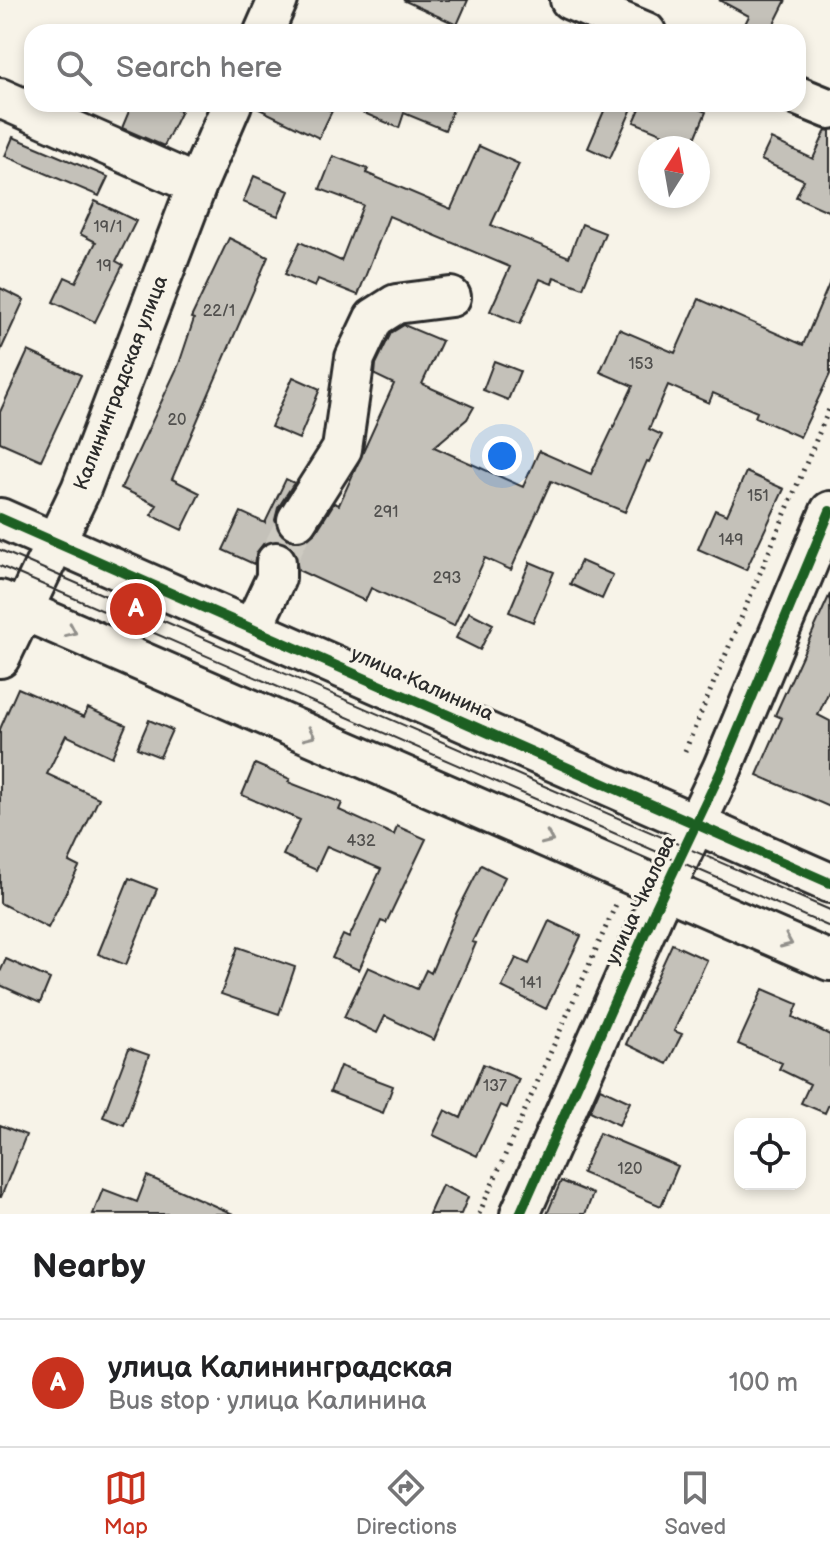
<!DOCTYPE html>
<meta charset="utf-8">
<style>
body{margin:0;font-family:"Balsamiq Sans",sans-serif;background:#f6f6f6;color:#202124}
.controls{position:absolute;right:24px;bottom:24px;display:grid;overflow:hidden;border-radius:16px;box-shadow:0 4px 12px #0003}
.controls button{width:72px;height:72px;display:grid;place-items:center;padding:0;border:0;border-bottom:2px solid #e0e0e0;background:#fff;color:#202124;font:40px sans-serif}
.compass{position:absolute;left:638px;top:136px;width:72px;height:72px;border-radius:50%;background:#fff;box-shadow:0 4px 12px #0003;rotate:11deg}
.you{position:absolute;left:502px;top:456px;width:28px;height:28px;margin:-20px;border:6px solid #fff;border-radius:50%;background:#1a73e8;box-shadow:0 0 0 12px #1a73e833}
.badge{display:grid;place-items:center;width:52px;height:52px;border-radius:50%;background:#c8321e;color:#fff;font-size:26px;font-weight:700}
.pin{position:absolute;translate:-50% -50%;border:4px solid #fff;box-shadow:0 2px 8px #0006}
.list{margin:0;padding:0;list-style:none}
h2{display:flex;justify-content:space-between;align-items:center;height:104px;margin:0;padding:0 32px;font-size:34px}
h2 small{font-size:26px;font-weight:400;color:#757577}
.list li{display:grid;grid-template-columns:52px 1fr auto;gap:24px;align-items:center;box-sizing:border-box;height:128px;padding:0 32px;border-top:2px solid #e0e0e0}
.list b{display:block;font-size:30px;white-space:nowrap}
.list p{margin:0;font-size:26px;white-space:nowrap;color:#757577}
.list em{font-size:26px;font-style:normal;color:#757577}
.icon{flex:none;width:44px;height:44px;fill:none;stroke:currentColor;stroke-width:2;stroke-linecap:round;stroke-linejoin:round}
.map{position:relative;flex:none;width:830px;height:1214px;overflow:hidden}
.search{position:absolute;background:#fff;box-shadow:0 4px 12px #0003;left:24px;right:24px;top:24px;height:88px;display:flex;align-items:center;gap:20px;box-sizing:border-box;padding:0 28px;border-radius:24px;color:#757577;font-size:30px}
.sheet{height:232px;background:#fff}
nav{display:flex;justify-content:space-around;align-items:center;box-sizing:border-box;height:112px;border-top:2px solid #e0e0e0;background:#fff;font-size:22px;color:#757577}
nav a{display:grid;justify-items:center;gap:4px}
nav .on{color:#c8321e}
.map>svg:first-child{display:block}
.building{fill:#c4c1b9;stroke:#2b2b2b;stroke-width:2}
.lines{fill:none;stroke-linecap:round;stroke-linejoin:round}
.minor-tunnel{stroke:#cecbc2;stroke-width:38;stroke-dasharray:38 19;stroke-linecap:butt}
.minor-casing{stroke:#2b2b2b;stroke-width:44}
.path{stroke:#2b2b2b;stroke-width:5;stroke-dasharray:2 6;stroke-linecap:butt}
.minor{stroke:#f7f3e8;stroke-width:38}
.tram{stroke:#2b2b2b;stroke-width:2}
.cycleway-casing{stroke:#f7f3e8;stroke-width:15}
.cycleway{stroke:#1b5e20;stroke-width:10}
.oneway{stroke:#918f8a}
.labels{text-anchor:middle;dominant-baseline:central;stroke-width:6;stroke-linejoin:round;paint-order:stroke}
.number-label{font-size:16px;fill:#51504e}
.street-label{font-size:20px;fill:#2b2b2b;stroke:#f7f3e8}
</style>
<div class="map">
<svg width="830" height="1214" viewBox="0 0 830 1214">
<rect width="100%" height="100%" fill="#f7f3e8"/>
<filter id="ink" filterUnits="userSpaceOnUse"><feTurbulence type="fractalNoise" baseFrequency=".0125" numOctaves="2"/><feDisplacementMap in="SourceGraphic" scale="16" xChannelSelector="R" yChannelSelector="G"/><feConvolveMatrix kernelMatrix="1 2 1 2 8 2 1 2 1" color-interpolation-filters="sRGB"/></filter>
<g filter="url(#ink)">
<!-- building -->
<path class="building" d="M 403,0 L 468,0 L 457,25 Z
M 719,0 L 786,0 L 770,32 L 741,32 L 749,16 Z
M 132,104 L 166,104 L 181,111 L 164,146 L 122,128 Z
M 254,104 L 317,104 L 332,111 L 319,138 L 253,106 Z
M 343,104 L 455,104 L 445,130 L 404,113 L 399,128 Z
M 607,104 L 634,104 L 610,158 L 588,148 Z
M 642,104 L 687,104 L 706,112 L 692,146 L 634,122 Z
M 826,130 L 830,131 L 830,212 L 796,197 L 804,180 L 761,160 L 771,139 L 813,159 Z
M 13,137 L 108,177 L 99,196 L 5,156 Z
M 479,146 L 519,164 L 491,225 L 569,257 L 582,224 L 605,233 L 583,288 L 554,277 L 552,284 L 540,279 L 520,324 L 490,311 L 510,267 L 389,216 L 358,295 L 318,279 L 315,287 L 285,274 L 300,242 L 341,261 L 363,205 L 320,189 L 333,156 L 368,169 L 366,173 L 451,209 Z
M 254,176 L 289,191 L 278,216 L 243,202 Z
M 95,201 L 136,221 L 116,261 L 123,265 L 95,322 L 53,302 L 65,277 L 76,282 L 96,242 L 80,234 Z
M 229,238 L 268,257 L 172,479 L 200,493 L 182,530 L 151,515 L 157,505 L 121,488 L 179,364 L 194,319 L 191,318 Z
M 830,282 L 830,374 L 800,437 L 755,417 L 757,412 L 713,393 L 709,403 L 668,385 L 649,429 L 662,435 L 649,462 L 647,461 L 625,512 L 551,481 L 511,570 L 485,558 L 454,626 L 371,588 L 365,601 L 298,570 L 295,552 L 286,543 L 275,540 L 264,543 L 257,552 L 254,564 L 223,550 L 241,512 L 265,523 L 286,479 L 294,483 L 278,508 L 275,520 L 278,531 L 286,539 L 297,542 L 308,539 L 316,532 L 334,503 L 339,505 L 394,384 L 375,375 L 376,364 L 391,333 L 404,325 L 442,341 L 422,384 L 474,407 L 467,419 L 434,447 L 523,487 L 539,451 L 591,474 L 633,386 L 600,372 L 619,329 L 675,353 L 699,299 L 803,345 Z
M 0,288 L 24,300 L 0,352 Z
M 28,351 L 81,375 L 41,460 L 0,442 L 0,412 Z
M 494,361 L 520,371 L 508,400 L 483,390 Z
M 293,377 L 320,389 L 299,439 L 271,427 Z
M 746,472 L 784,489 L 746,570 L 698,549 L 715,510 L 727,515 Z
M 581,561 L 613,575 L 602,599 L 570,584 Z
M 530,562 L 554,572 L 533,622 L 509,612 Z
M 830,594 L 830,689 L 818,715 L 830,721 L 830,807 L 757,775 L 782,718 L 775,715 Z
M 469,612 L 493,624 L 480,650 L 456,638 Z
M 18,688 L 84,717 L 88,708 L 126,725 L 112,757 L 66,735 L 47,774 L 99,798 L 69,862 L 79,867 L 48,928 L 0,903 L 0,729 Z
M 149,720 L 172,730 L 160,757 L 137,748 Z
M 255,764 L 290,779 L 288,782 L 342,803 L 339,810 L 394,835 L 397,826 L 426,839 L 386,923 L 381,921 L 359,970 L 332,958 L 343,935 L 349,938 L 381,869 L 327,846 L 316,870 L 283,855 L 300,820 L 242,795 Z
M 481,865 L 505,877 L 472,942 L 476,943 L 434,1040 L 385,1016 L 377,1033 L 344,1017 L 368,967 L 417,989 L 426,970 L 431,973 L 455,916 Z
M 129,878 L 157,889 L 126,965 L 98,954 Z
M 549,921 L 581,936 L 546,1009 L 502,987 L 516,958 L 529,964 Z
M 672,944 L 707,960 L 674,1031 L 682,1034 L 667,1064 L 626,1044 Z
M 238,947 L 295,967 L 279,1014 L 221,994 Z
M 6,959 L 50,979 L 40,1003 L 0,985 L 0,972 Z
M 763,989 L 798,1004 L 793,1017 L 830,1035 L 830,1102 L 825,1113 L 801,1103 L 810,1084 L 779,1069 L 782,1063 L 738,1044 Z
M 129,1048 L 149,1055 L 124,1125 L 103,1117 Z
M 483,1064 L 519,1079 L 507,1108 L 501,1105 L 477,1156 L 433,1135 L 445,1110 L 461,1118 Z
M 340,1066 L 393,1086 L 383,1113 L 330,1092 Z
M 600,1088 L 630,1102 L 619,1125 L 590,1111 Z
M 0,1125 L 26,1135 L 1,1197 L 0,1197 Z
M 599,1133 L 678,1166 L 661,1206 L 582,1173 Z
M 147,1176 L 233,1214 L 93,1214 L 103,1189 L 137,1202 Z
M 561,1181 L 593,1194 L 585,1214 L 547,1214 Z
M 442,1185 L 468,1197 L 461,1214 L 429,1214 Z"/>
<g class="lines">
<!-- minor-tunnel -->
<path class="minor-tunnel" d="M 276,562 L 297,520"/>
<defs>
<path id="minor" d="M 570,0 L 646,32
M 264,32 L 278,0
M 798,96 L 830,109
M 0,98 L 197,185
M 0,518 L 830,883
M 297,520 L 342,449 L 355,358 L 374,318 L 396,304 L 451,297
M 0,600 L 830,961
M 252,629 L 276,578 L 276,562
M 0,658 L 81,489 L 197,185 L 232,104
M 520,1214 L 656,908 L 722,769 L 830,511"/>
</defs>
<!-- minor casing -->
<use href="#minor" class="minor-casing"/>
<!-- path -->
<path class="path" d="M 685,751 L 830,407
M 479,1214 L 617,902"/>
<!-- minor -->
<use href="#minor" class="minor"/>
<!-- tram -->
<path class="tram" d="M 0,550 L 830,910
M 0,566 L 830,927"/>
<defs>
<path id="cycleway" d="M 0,518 L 830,883
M 520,1214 L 656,908 L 722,769 L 830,511"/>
</defs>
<!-- cycleway casing -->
<use href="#cycleway" class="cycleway-casing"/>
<!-- cycleway -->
<use href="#cycleway" class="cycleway"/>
</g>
<!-- one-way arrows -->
<defs><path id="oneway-chevron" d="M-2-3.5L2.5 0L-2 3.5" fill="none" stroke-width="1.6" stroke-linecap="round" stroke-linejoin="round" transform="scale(2)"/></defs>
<g class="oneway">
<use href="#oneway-chevron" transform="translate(71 631) rotate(24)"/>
<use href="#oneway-chevron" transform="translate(310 735) rotate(24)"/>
<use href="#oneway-chevron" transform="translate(548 839) rotate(24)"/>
<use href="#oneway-chevron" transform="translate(787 942) rotate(23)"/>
</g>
</g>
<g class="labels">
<!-- number labels -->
<g class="number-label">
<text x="108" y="227">19/1</text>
<text x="104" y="266">19</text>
<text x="219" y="311">22/1</text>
<text x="641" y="364">153</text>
<text x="177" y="420">20</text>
<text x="758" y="496">151</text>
<text x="386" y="512">291</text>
<text x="731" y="540">149</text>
<text x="447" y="578">293</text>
<text x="361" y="841">432</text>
<text x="531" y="983">141</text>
<text x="495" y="1086">137</text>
<text x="630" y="1169">120</text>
</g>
<!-- street labels -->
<g class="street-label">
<text transform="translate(121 383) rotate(-69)">Калининградская улица</text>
<text transform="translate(422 684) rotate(24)">улица Калинина</text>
<text transform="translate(641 900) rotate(-65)">улица Чкалова</text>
</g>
</g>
</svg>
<div class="controls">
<button><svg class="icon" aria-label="locate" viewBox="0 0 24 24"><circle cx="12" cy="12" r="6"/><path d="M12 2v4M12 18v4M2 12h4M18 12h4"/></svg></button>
</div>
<svg class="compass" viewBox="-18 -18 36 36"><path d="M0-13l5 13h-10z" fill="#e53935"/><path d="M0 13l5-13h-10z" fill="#757577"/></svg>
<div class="you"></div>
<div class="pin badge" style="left:136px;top:609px">A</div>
<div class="search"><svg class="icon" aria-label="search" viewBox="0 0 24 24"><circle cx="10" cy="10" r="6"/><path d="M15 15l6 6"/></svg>Search here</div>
</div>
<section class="sheet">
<h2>Nearby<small></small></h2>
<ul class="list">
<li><span class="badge">A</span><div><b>улица Калининградская</b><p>Bus stop · улица Калинина</p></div><em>100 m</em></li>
</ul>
</section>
<nav>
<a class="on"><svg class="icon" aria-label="map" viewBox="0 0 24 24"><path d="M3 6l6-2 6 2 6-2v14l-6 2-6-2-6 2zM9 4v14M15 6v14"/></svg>Map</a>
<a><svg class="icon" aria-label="directions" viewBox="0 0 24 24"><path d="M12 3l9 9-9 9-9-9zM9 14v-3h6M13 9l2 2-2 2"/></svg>Directions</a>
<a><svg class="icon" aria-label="saved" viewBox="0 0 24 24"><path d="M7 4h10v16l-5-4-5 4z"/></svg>Saved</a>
</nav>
